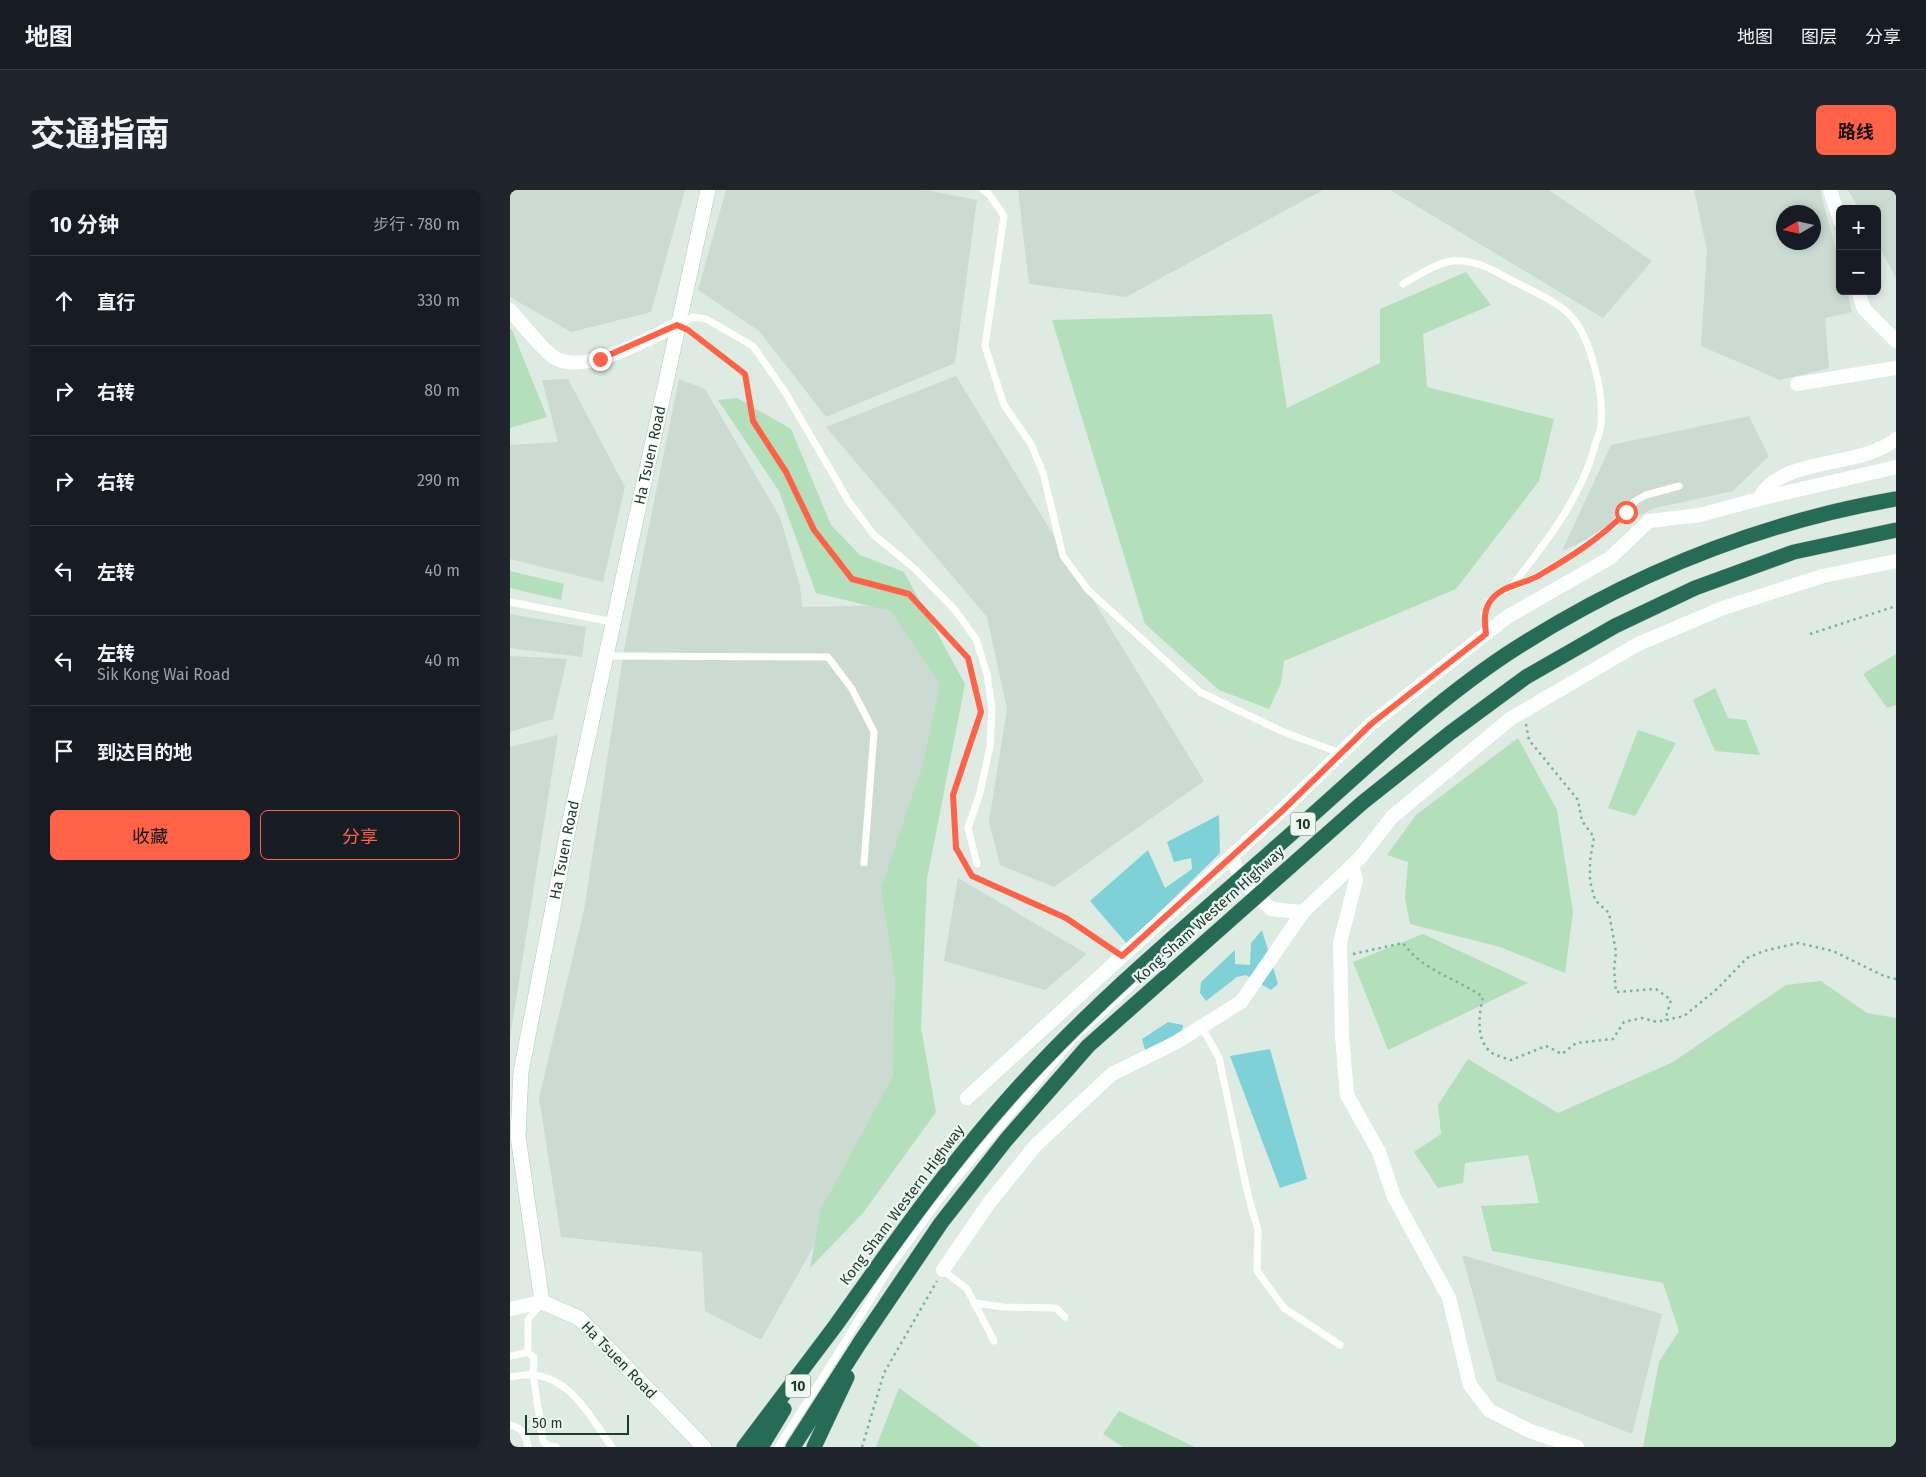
<!DOCTYPE html>
<html lang="zh">
<meta charset="utf-8">
<style>
body{margin:0;font-family:"Fira Sans","Noto Sans SC",sans-serif;background:#20242c;color:#f1f3f6}
.controls{position:absolute;right:15px;top:15px;display:grid;overflow:hidden;border-radius:8px;box-shadow:0 2px 8px #0003}
.controls button{width:45px;height:45px;display:grid;place-items:center;padding:0;border:0;border-bottom:1px solid #363941;background:#171b24;color:#f1f3f6;font:25px sans-serif}
.compass{position:absolute;left:1266px;top:15px;width:45px;height:45px;border-radius:50%;background:#171b24;box-shadow:0 2px 8px #0003;rotate:261deg}
.scale{position:absolute;left:15px;bottom:12px;width:104px;box-sizing:border-box;padding-left:5px;border:2px solid #1d3c30;border-top:0;font-size:14px;line-height:18px;white-space:nowrap;color:#1d3c30;-webkit-text-stroke:4px #eef7f1;paint-order:stroke}
.stop{position:absolute;width:15px;height:15px;margin:-11px;border:4px solid #ff6247;border-radius:50%;background:#fff}
.stop.end{background:#ff6247;border-color:#fff;box-shadow:0 1px 5px #0008}
.list{margin:0;padding:0;list-style:none}
h2{display:flex;justify-content:space-between;align-items:center;height:65px;margin:0;padding:0 20px;font-size:21px}
h2 small{font-size:16px;font-weight:400;color:#9ea1a6}
.list li{display:grid;grid-template-columns:32px 1fr auto;gap:15px;align-items:center;box-sizing:border-box;height:90px;padding:0 20px;border-top:1px solid #363941}
.list b{display:block;font-size:19px;white-space:nowrap}
.list p{margin:0;font-size:16px;white-space:nowrap;color:#9ea1a6}
.list em{font-size:16px;font-style:normal;color:#9ea1a6}
.actions{display:flex;gap:10px;padding:15px 20px}
.actions a{flex:1;padding:11px 0;border:1px solid #ff6247;border-radius:8px;text-align:center;font-size:18px;color:#ff6247}
.actions .main{background:#ff6247;color:#111}
.icon{flex:none;width:28px;height:28px;fill:none;stroke:currentColor;stroke-width:2;stroke-linecap:round;stroke-linejoin:round}
.map{position:relative;flex:none;width:1386px;height:1257px;overflow:hidden;border-radius:8px}
header{display:flex;align-items:center;gap:30px;box-sizing:border-box;height:70px;padding:0 25px;background:#171b24;border-bottom:1px solid #363941}
header strong{font-size:24px}
nav{display:flex;gap:28px;margin-inline-start:auto;font-size:18px}
.intro{display:flex;align-items:center;justify-content:space-between;box-sizing:border-box;height:120px;padding:0 30px}
h1{margin:0;font-size:35px}
.button{padding:12px 22px;border-radius:8px;background:#ff6247;color:#111;font-size:18px;font-weight:700}
main{display:flex;gap:30px;padding:0 30px}
aside{flex:1;background:#171b24;border-radius:8px;box-shadow:0 2px 8px #0003}
.map>svg:first-child{display:block}
.built{fill:#cbdbd2;fill-rule:evenodd}
.green{fill:#b3dfba}
.water{fill:#7ed2d7}
.lines{fill:none;stroke-linecap:round;stroke-linejoin:round}
.secondary-casing{stroke:#afccbe;stroke-width:16}
.highway-casing{stroke:#c0c8c5;stroke-width:16}
.path{stroke:#7ab29b;stroke-width:2.5;stroke-dasharray:2.5 4;stroke-linecap:butt}
.lane{stroke:#fff;stroke-width:7}
.street{stroke:#fff;stroke-width:14}
.secondary{stroke:#fff;stroke-width:15}
.highway{stroke:#266b56;stroke-width:15}
.highway-bridge-casing{stroke:#c0c8c5;stroke-width:16;stroke-linecap:butt}
.highway-bridge{stroke:#266b56;stroke-width:15}
.route{stroke:#ff6247;stroke-width:6}
.labels{text-anchor:middle;dominant-baseline:central;stroke-width:4.5;stroke-linejoin:round;paint-order:stroke}
.shield{fill:#eef7f1;stroke:#5c746a;stroke-width:1}
.shield-label{font-size:14px;font-weight:bold;fill:#1d3c30}
.street-label{font-size:15px;fill:#1d3c30;stroke:#eef7f1}
</style>
<header>
<strong>地图</strong>
<nav><a>地图</a><a>图层</a><a>分享</a></nav>
</header>
<div class="intro"><h1>交通指南</h1><a class="button">路线</a></div>
<main>
<aside>
<h2>10 分钟<small>步行 · 780 m</small></h2>
<ul class="list">
<li><svg class="icon" aria-label="ahead" viewBox="0 0 24 24"><path d="M12 20V5M6 11l6-6 6 6"/></svg><div><b>直行</b></div><em>330 m</em></li>
<li><svg class="icon" aria-label="right" viewBox="0 0 24 24"><path d="M7 20v-9h11M14 6l5 5-5 5"/></svg><div><b>右转</b></div><em>80 m</em></li>
<li><svg class="icon" aria-label="right" viewBox="0 0 24 24"><path d="M7 20v-9h11M14 6l5 5-5 5"/></svg><div><b>右转</b></div><em>290 m</em></li>
<li><svg class="icon" aria-label="left" viewBox="0 0 24 24"><path d="M17 20v-9H6M10 6l-5 5 5 5"/></svg><div><b>左转</b></div><em>40 m</em></li>
<li><svg class="icon" aria-label="left" viewBox="0 0 24 24"><path d="M17 20v-9H6M10 6l-5 5 5 5"/></svg><div><b>左转</b><p>Sik Kong Wai Road</p></div><em>40 m</em></li>
<li><svg class="icon" aria-label="arrive" viewBox="0 0 24 24"><path d="M6 21V4h12l-3 4 3 4H6"/></svg><div><b>到达目的地</b></div></li>
</ul>
<div class="actions"><a class="main">收藏</a><a>分享</a></div>
</aside>
<div class="map">
<svg width="1386" height="1257" viewBox="0 0 1386 1257">
<rect width="100%" height="100%" fill="#ddebe3"/>
<!-- built -->
<path class="built" d="M 0,0 L 175,0 L 141,122 L 61,142 L 0,107 Z
M 216,0 L 415,0 L 467,10 L 445,173 L 316,227 L 249,141 L 188,100 Z
M 508,0 L 813,0 L 616,107 L 519,94 Z
M 880,0 L 1039,0 L 1142,71 L 1093,128 Z
M 1184,0 L 1310,0 L 1330,75 L 1330,101 L 1337,101 L 1342,122 L 1315,128 L 1319,178 L 1270,190 L 1191,156 L 1197,60 ZM 1274,22 L 1304,22 L 1304,52 L 1274,52 Z
M 1338,0 L 1386,0 L 1386,88 L 1367,53 L 1367,19 L 1349,19 Z
M 446,186 L 694,591 L 544,697 L 490,675 L 479,632 L 497,519 L 477,427 L 316,237 Z
M 58,189 L 115,297 L 93,392 L 0,369 L 0,255 L 48,252 L 32,190 Z
M 169,189 L 195,199 L 270,327 L 290,396 L 292,417 L 393,415 L 442,505 L 412,671 L 392,899 L 251,1150 L 195,1121 L 192,1062 L 51,1047 L 29,908 L 74,720 L 115,454 Z
M 1239,226 L 1259,266 L 1223,301 L 1145,318 L 1052,361 L 1101,255 Z
M 0,424 L 76,437 L 72,467 L 0,458 Z
M 0,466 L 57,469 L 43,529 L 0,542 Z
M 48,545 L 0,848 L 0,557 Z
M 448,688 L 577,764 L 535,800 L 434,771 Z
M 952,1065 L 1152,1124 L 1122,1244 L 987,1191 Z"/>
<!-- green -->
<path class="green" d="M 956,82 L 981,115 L 913,144 L 917,197 L 1044,229 L 1029,291 L 946,399 L 774,471 L 771,493 L 759,519 L 709,500 L 635,434 L 542,130 L 762,124 L 777,218 L 870,173 L 870,119 Z
M 0,139 L 2,140 L 37,227 L 0,238 Z
M 227,208 L 281,239 L 321,335 L 350,365 L 394,382 L 455,494 L 417,689 L 411,838 L 426,922 L 353,1023 L 300,1078 L 311,1019 L 383,886 L 385,787 L 371,699 L 413,574 L 430,494 L 381,421 L 306,403 L 269,301 L 208,210 Z
M 0,381 L 54,394 L 51,410 L 0,398 Z
M 1386,464 L 1386,515 L 1377,518 L 1353,484 Z
M 1205,498 L 1218,528 L 1236,530 L 1250,565 L 1205,561 L 1183,510 Z
M 1128,540 L 1166,553 L 1125,626 L 1098,618 Z
M 1008,548 L 1047,620 L 1063,722 L 1055,783 L 990,757 L 900,734 L 895,708 L 898,672 L 877,665 L 906,625 Z
M 913,744 L 1018,793 L 878,860 L 843,772 Z
M 1311,791 L 1357,823 L 1386,828 L 1386,1257 L 1133,1257 L 1149,1172 L 1169,1141 L 1153,1093 L 982,1061 L 971,1016 L 1029,1013 L 1018,965 L 955,973 L 953,993 L 928,998 L 904,962 L 931,944 L 928,915 L 958,869 L 1048,923 L 1163,872 L 1276,795 Z
M 389,1198 L 471,1257 L 366,1257 Z
M 609,1221 L 685,1257 L 613,1257 L 593,1244 Z"/>
<!-- water -->
<path class="water" d="M 709,625 L 710,663 L 617,754 L 580,711 L 638,660 L 655,698 L 682,679 L 681,668 L 664,672 L 657,652 Z
M 752,740 L 768,794 L 761,800 L 736,785 L 727,787 L 696,811 L 690,803 L 691,792 L 725,760 L 725,774 L 740,775 L 741,753 Z
M 658,832 L 673,835 L 670,855 L 649,867 L 635,860 L 632,849 Z
M 760,859 L 797,989 L 770,998 L 720,866 Z"/>
<g class="lines">
<defs>
<g id="secondary">
<path id="s1" d="M 194,1257 L 69,1128 L 32,1112 L 8,946 L 11,882 L 59,635 L 198,0"/>
</g>
<path id="highway" d="M 234,1257 L 326,1135
M 251,1257 L 274,1219
M 283,1257 L 351,1151
M 304,1257 L 337,1187"/>
</defs>
<!-- secondary casing -->
<use href="#secondary" class="secondary-casing"/>
<!-- highway casing -->
<use href="#highway" class="highway-casing"/>
<!-- path -->
<path class="path" d="M 181,142 L 235,184 L 243,231 L 276,281 L 304,340 L 342,389 L 399,404 L 458,468 L 471,522 L 443,605 L 446,658 L 456,674
M 1300,444 L 1386,416
M 1016,534 L 1019,550 L 1068,610 L 1072,631 L 1084,647 L 1080,671 L 1080,691 L 1085,710 L 1099,723 L 1106,762 L 1104,780 L 1106,802 L 1146,799 L 1161,810 L 1155,830
M 461,683 L 557,729 L 600,758
M 843,764 L 893,753 C 913,781 946,788 973,807 C 969,823 965,851 982,863 C 987,866 995,868 1001,870 L 1036,856 L 1052,864 L 1066,853 L 1103,849 L 1114,832 L 1132,828 L 1147,832 L 1174,826 L 1207,799 L 1237,768 L 1254,761 L 1288,753 L 1323,761 L 1374,786 L 1386,789
M 352,1257 L 374,1183 L 427,1091"/>
<!-- lane -->
<path class="lane" d="M 473,0 L 479,4 L 494,26 L 475,156 L 494,215 L 521,254 L 533,283 L 553,366 L 578,400 L 690,502 L 771,541 L 830,563
M 893,94 C 906,86 922,76 937,72 C 960,67 982,79 1001,90 C 1020,100 1045,110 1060,125 C 1081,147 1094,204 1091,233 C 1091,241 1086,250 1084,259 C 1069,311 1036,352 1003,395
M 169,134 L 183,127 L 196,129 L 243,156 L 275,202 L 339,312 L 364,345 L 405,379 L 445,420 L 466,449 L 477,484 L 482,519 L 480,556 L 470,603 L 458,638 L 467,674
M 0,412 L 103,432
M 976,443 L 974,424 L 979,412 L 992,401 L 1026,387 L 1049,373 L 1100,338 L 1125,311 L 1136,305 L 1169,296
M 95,466 L 318,467 L 342,499 L 364,542 L 354,673
M 692,837 L 709,868 L 738,1005 L 748,1040 L 747,1081 L 774,1118 L 830,1155
M 433,1080 L 457,1099 L 484,1151
M 466,1113 L 493,1117 L 546,1118 L 555,1127
M 30,1114 L 18,1130 L 18,1162 L 24,1168 L 23,1184 L 33,1251 L 38,1256 L 46,1257
M 0,1166 L 18,1162
M 0,1187 C 7,1186 16,1184 23,1185 C 62,1188 82,1230 102,1257
M 0,1235 C 13,1238 16,1245 18,1257
M 268,1257 L 323,1171 L 379,1079 L 434,1004 L 564,849 L 700,725"/>
<!-- street -->
<path class="street" d="M 1320,0 L 1330,31
M 1348,101 L 1354,119 L 1386,151
M 0,120 C 10,131 34,162 45,168 C 77,185 136,149 167,135
M 1287,194 L 1386,178
M 1249,309 C 1269,266 1351,279 1386,249
M 721,667 L 734,693 L 761,719 L 793,722
M 842,675 L 846,690 L 830,753 L 832,846 L 837,905 L 869,962 L 884,1007 L 939,1108 L 960,1195 L 979,1220 L 1020,1241 L 1067,1257
M 457,908 L 771,621 L 861,534 L 997,427 L 1100,368 L 1139,331 L 1190,325 L 1249,309 L 1386,277
M 433,1080 L 479,1013 L 526,955 L 602,884 L 665,853 L 731,812 L 793,722 L 850,668 L 882,627 L 1000,529 L 1128,454 L 1213,418 L 1313,386 L 1386,371
M 0,1119 L 32,1112"/>
<!-- secondary -->
<use href="#secondary" class="secondary"/>
<!-- highway -->
<use href="#highway" class="highway"/>
<defs>
<path id="highway-bridge" d="M 326,1135 C 386,1050 445,966 516,889 C 592,806 679,734 764,659 C 840,593 913,520 997,464 C 1115,387 1247,333 1386,309
M 351,1151 L 431,1033 L 496,950 L 578,856 L 852,613 L 940,543 L 1016,487 L 1105,436 L 1185,398 L 1284,362 L 1386,340"/>
</defs>
<!-- highway-bridge casing -->
<use href="#highway-bridge" class="highway-bridge-casing"/>
<!-- highway-bridge -->
<use href="#highway-bridge" class="highway-bridge"/>
</g>
<g class="lines">
<!-- route -->
<path class="route" d="M 90,169 L 167,135 L 178,140 L 235,184 L 243,231 L 276,282 L 304,340 L 342,389 L 399,404 L 458,468 L 471,522 L 443,605 L 446,658 L 462,686 L 556,728 L 612,766 L 772,621 L 861,534 L 976,444 C 975,433 973,423 979,413 C 990,395 1012,395 1028,386 C 1059,368 1091,348 1116,322"/>
</g>
<g class="labels">
<!-- shield labels -->
<g class="shield">
<rect x="780.5" y="622.5" width="25" height="23" rx="4"/>
<rect x="275.5" y="1184.5" width="25" height="23" rx="4"/>
</g>
<g class="shield-label">
<text x="793" y="634">10</text>
<text x="288" y="1196">10</text>
</g>
<!-- street labels -->
<g class="street-label">
<text stroke="none"><textPath href="#s1" startOffset="1082">Ha Tsuen Road</textPath></text>
<text stroke="none"><textPath href="#s1" startOffset="678">Ha Tsuen Road</textPath></text>
<text transform="translate(699 725) rotate(-42)">Kong Sham Western Highway</text>
<text transform="translate(392 1015) rotate(-53)">Kong Sham Western Highway</text>
<text transform="translate(109 1170) rotate(46)">Ha Tsuen Road</text>
</g>
</g>
</svg>
<div class="controls">
<button>+</button>
<button>−</button>
</div>
<svg class="compass" viewBox="-18 -18 36 36"><path d="M0-13l5 13h-10z" fill="#e53935"/><path d="M0 13l5-13h-10z" fill="#9ea1a6"/></svg>
<div class="scale">50 m</div>
<div class="stop" style="left:1116px;top:322px"></div>
<div class="stop end" style="left:90px;top:169px"></div>
</div>
</main>
